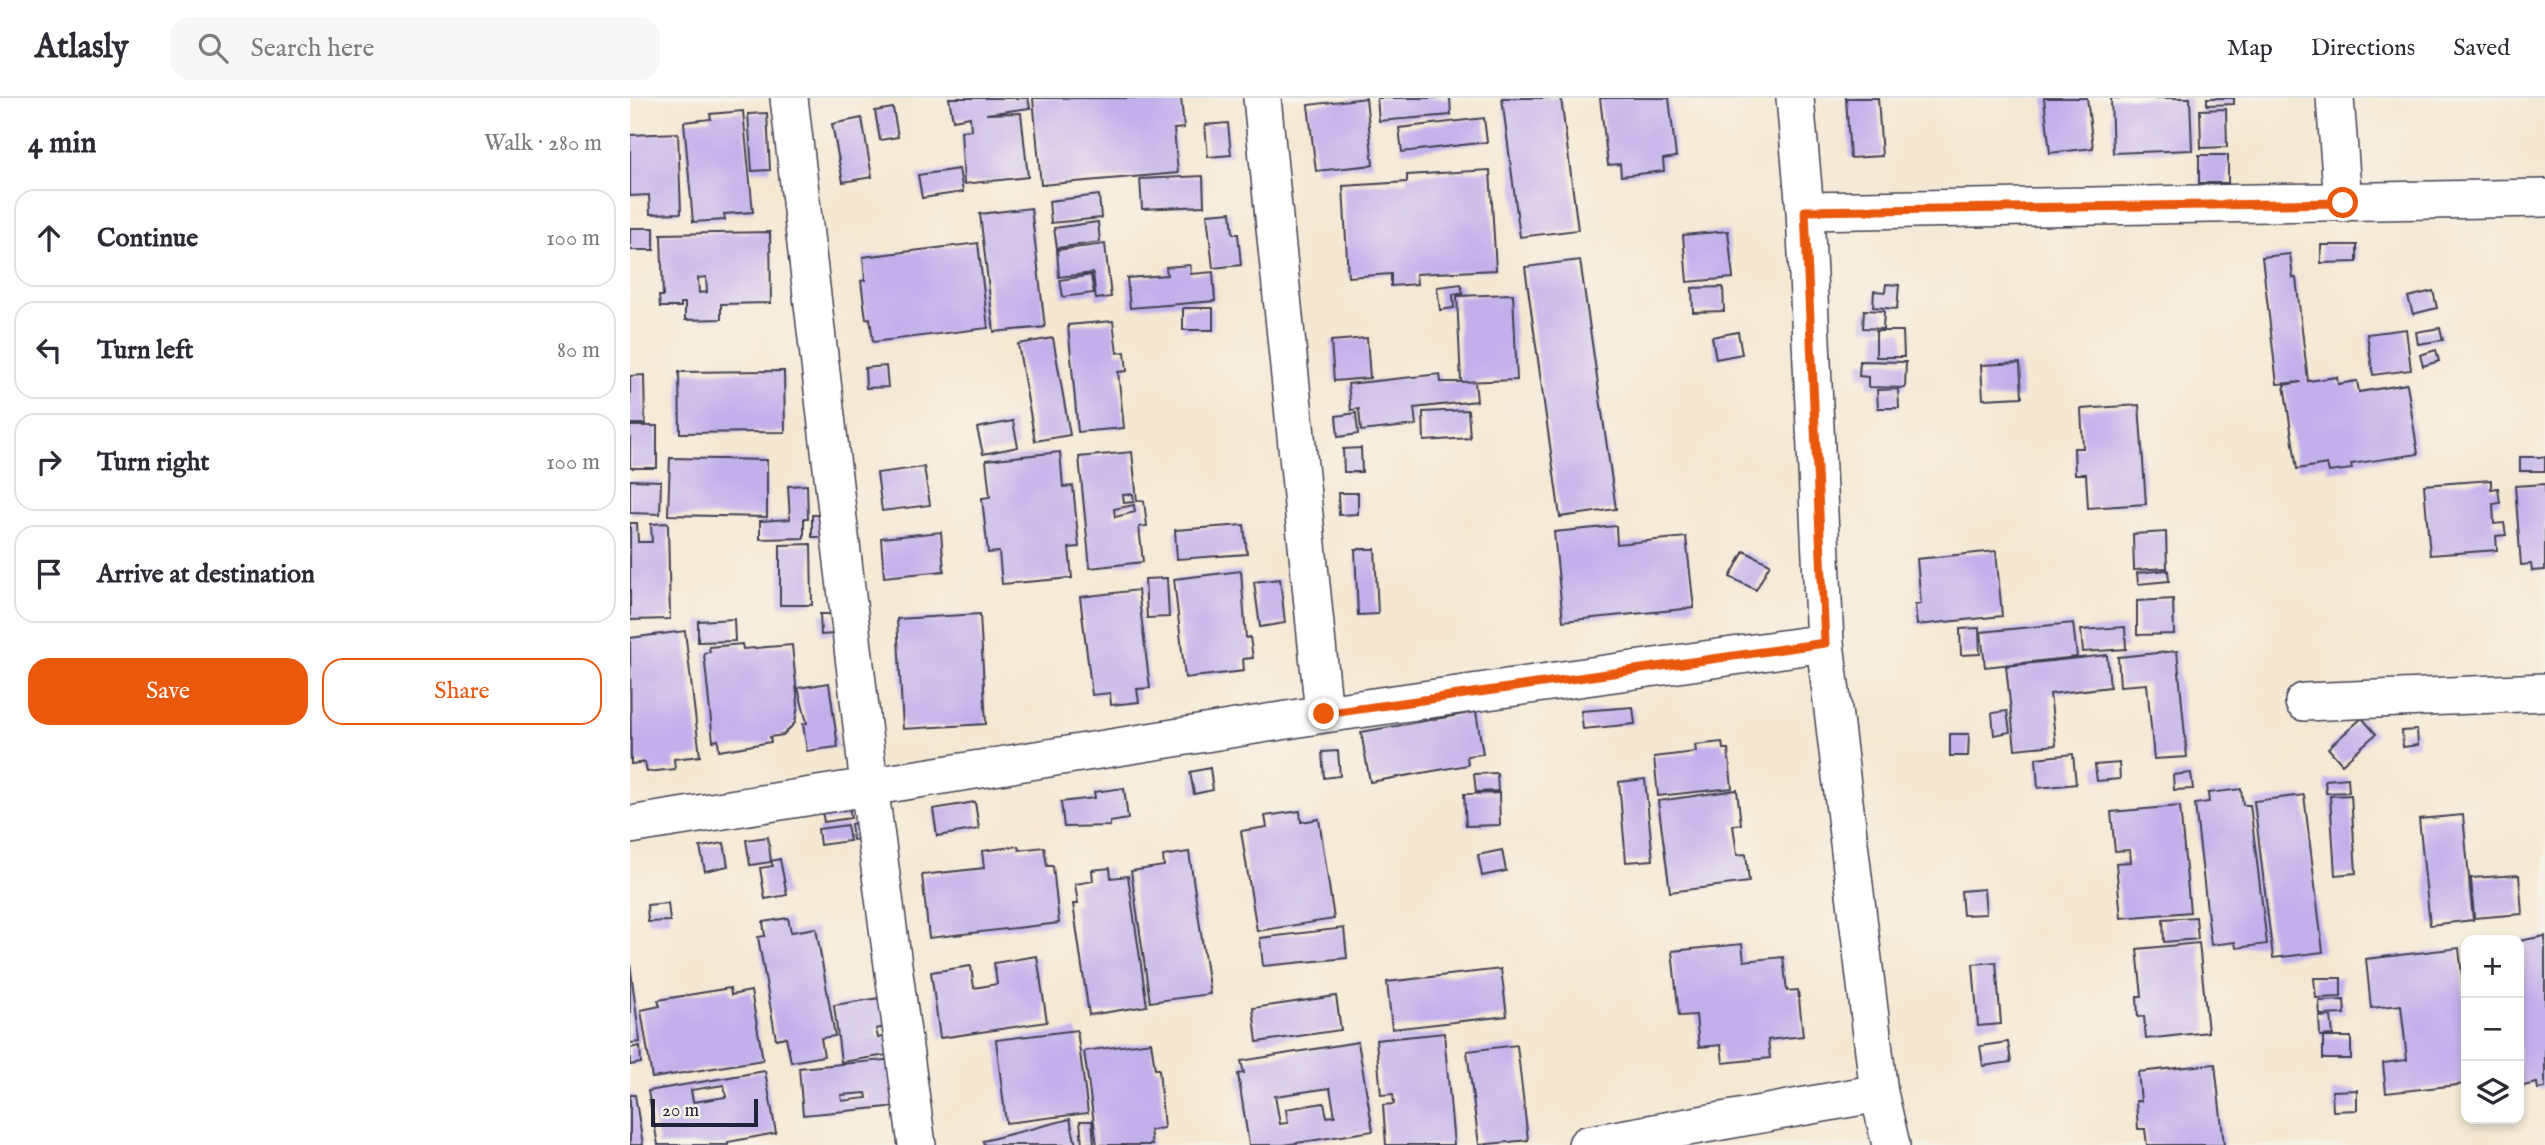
<!DOCTYPE html>
<meta charset="utf-8">
<style>
body{margin:0;font-family:"IM FELL English",serif;background:#f7f7f7;color:#2b2b33}
.controls{position:absolute;right:21px;bottom:21px;display:grid;overflow:hidden;border-radius:14px;box-shadow:0 4px 10px #0003}
.controls button{width:63px;height:63px;display:grid;place-items:center;padding:0;border:0;border-bottom:2px solid #e1e1e2;background:#fff;color:#2b2b33;font:35px sans-serif}
.scale{position:absolute;left:21px;bottom:18px;width:107px;box-sizing:border-box;padding-left:7px;border:4px solid #22223b;border-top:0;font-size:19px;line-height:24px;white-space:nowrap;color:#22223b;-webkit-text-stroke:5px #f7f3e8;paint-order:stroke}
.stop{position:absolute;width:21px;height:21px;margin:-16px;border:5px solid #ea580c;border-radius:50%;background:#fff}
.stop.end{background:#ea580c;border-color:#fff;box-shadow:0 2px 7px #0008}
.list{margin:0;padding:0;list-style:none}
h2{display:flex;justify-content:space-between;align-items:center;height:91px;margin:0;padding:0 28px;font-size:30px}
h2 small{font-size:23px;font-weight:400;color:#7c7c81}
.list li{display:grid;grid-template-columns:46px 1fr auto;gap:21px;align-items:center;box-sizing:border-box;height:98px;margin:0 14px 14px;padding:0 14px;border:2px solid #e1e1e2;border-radius:21px}
.list b{display:block;font-size:26px;white-space:nowrap}
.list em{font-size:23px;font-style:normal;color:#7c7c81}
.actions{display:flex;gap:14px;padding:21px 28px}
.actions a{flex:1;padding:16px 0;border:2px solid #ea580c;border-radius:21px;text-align:center;font-size:24px;color:#ea580c}
.actions .main{background:#ea580c;color:#fff}
.icon{flex:none;width:38px;height:38px;fill:none;stroke:currentColor;stroke-width:2;stroke-linecap:round;stroke-linejoin:round}
.map{position:relative;flex:none;width:1915px;height:1047px;overflow:hidden}
header{display:flex;align-items:center;gap:42px;box-sizing:border-box;height:98px;padding:0 35px;background:#fff;border-bottom:2px solid #e1e1e2}
header strong{font-size:33px}
nav{display:flex;gap:38px;margin-inline-start:auto;font-size:24px}
.search{width:490px;height:63px;background:#f7f7f7;display:flex;align-items:center;gap:18px;box-sizing:border-box;padding:0 24px;border-radius:21px;color:#7c7c81;font-size:26px}
main{display:flex}
aside{flex:1;background:#fff}
.map>svg:first-child{display:block}
.building{fill:#c2b0eb;fill-rule:evenodd}
.lines{fill:none;stroke-linecap:round;stroke-linejoin:round}
.minor-casing{stroke:#424052;stroke-width:40}
.minor{stroke:#fff;stroke-width:37}
.route{stroke:#ea580c;stroke-width:9}
</style>
<header>
<strong>Atlasly</strong>
<div class="search"><svg class="icon" aria-label="search" viewBox="0 0 24 24"><circle cx="10" cy="10" r="6"/><path d="M15 15l6 6"/></svg>Search here</div>
<nav><a>Map</a><a>Directions</a><a>Saved</a></nav>
</header>
<main>
<aside>
<h2>4 min<small>Walk · 280 m</small></h2>
<ul class="list">
<li><svg class="icon" aria-label="ahead" viewBox="0 0 24 24"><path d="M12 20V5M6 11l6-6 6 6"/></svg><div><b>Continue</b></div><em>100 m</em></li>
<li><svg class="icon" aria-label="left" viewBox="0 0 24 24"><path d="M17 20v-9H6M10 6l-5 5 5 5"/></svg><div><b>Turn left</b></div><em>80 m</em></li>
<li><svg class="icon" aria-label="right" viewBox="0 0 24 24"><path d="M7 20v-9h11M14 6l5 5-5 5"/></svg><div><b>Turn right</b></div><em>100 m</em></li>
<li><svg class="icon" aria-label="arrive" viewBox="0 0 24 24"><path d="M6 21V4h12l-3 4 3 4H6"/></svg><div><b>Arrive at destination</b></div></li>
</ul>
<div class="actions"><a class="main">Save</a><a>Share</a></div>
</aside>
<div class="map">
<svg width="1915" height="1047" viewBox="0 0 1915 1047">
<rect width="100%" height="100%" fill="#f7f3e8"/>
<filter id="ink" filterUnits="userSpaceOnUse"><feTurbulence type="fractalNoise" baseFrequency=".0143" numOctaves="2"/><feDisplacementMap in="SourceGraphic" scale="14" xChannelSelector="R" yChannelSelector="G"/><feConvolveMatrix kernelMatrix="1 2 1 2 8 2 1 2 1" color-interpolation-filters="sRGB"/></filter>
<filter id="wash" filterUnits="userSpaceOnUse"><feTurbulence type="fractalNoise" baseFrequency=".00686" numOctaves="4" result="noise"/><feDisplacementMap in="SourceGraphic" scale="28" xChannelSelector="R" yChannelSelector="G"/><feGaussianBlur stdDeviation="1.57" result="paint"/><feColorMatrix in="noise" values="0 0 0 0 0 0 0 0 0 0 0 0 0 0 0 0 0 1.4 0 .05"/><feComposite in="paint" operator="in"/></filter>
<g filter="url(#wash)">
<rect width="100%" height="100%" fill="#f4e8d3"/>
<g id="blocks">
<!-- building -->
<path class="building" d="M 319,0 L 398,0 L 400,10 L 356,16 L 391,15 L 398,79 L 334,86 L 331,33 L 341,32 L 340,19 L 323,22 Z
M 403,0 L 551,0 L 554,30 L 544,31 L 548,75 L 411,87 Z
M 736,0 L 743,67 L 686,73 L 678,7 Z
M 747,0 L 820,0 L 821,17 L 749,23 Z
M 872,0 L 931,0 L 948,132 L 890,139 Z
M 970,0 L 1039,0 L 1046,59 L 1033,61 L 1034,73 L 991,78 L 990,66 L 978,67 Z
M 1216,0 L 1248,0 L 1252,58 L 1220,60 Z
M 1414,0 L 1457,0 L 1463,50 L 1420,55 Z
M 1481,0 L 1560,0 L 1562,52 L 1483,55 Z
M 1577,0 L 1604,0 L 1604,6 L 1577,7 Z
M 263,10 L 268,39 L 250,42 L 245,13 Z
M 1596,11 L 1597,49 L 1571,50 L 1570,12 Z
M 113,13 L 123,114 L 94,116 L 95,122 L 63,124 L 54,24 L 81,21 L 80,16 Z
M 137,15 L 140,72 L 122,73 L 118,16 Z
M 232,20 L 242,79 L 213,84 L 202,26 Z
M 854,20 L 857,44 L 772,54 L 769,30 Z
M 598,25 L 601,57 L 578,59 L 575,27 Z
M 48,35 L 51,115 L 20,116 L 19,97 L 0,98 L 0,37 Z
M 1569,57 L 1598,57 L 1598,85 L 1569,85 Z
M 329,71 L 333,94 L 292,100 L 288,77 Z
M 860,72 L 866,172 L 786,176 L 787,186 L 761,188 L 761,176 L 718,179 L 713,88 L 777,84 L 777,77 Z
M 573,78 L 574,108 L 512,111 L 510,81 Z
M 469,97 L 471,120 L 421,125 L 419,103 Z
M 401,110 L 415,229 L 364,234 L 350,116 Z
M 601,114 L 603,136 L 608,136 L 611,167 L 583,170 L 577,116 Z
M 468,124 L 470,144 L 427,150 L 424,130 Z
M 0,130 L 24,130 L 24,152 L 0,152 Z
M 1098,133 L 1103,180 L 1057,184 L 1053,137 Z
M 140,134 L 141,205 L 91,206 L 91,221 L 55,222 L 55,205 L 51,205 L 51,209 L 30,209 L 29,198 L 33,198 L 31,136 ZM 76,179 L 77,194 L 69,195 L 68,180 Z
M 348,145 L 358,230 L 243,244 L 240,220 L 236,221 L 231,183 L 235,182 L 233,159 Z
M 475,146 L 481,199 L 466,201 L 463,175 L 429,179 L 427,152 Z
M 1691,147 L 1727,147 L 1727,164 L 1691,165 Z
M 1660,156 L 1663,180 L 1666,180 L 1678,283 L 1707,279 L 1708,286 L 1727,283 L 1729,294 L 1777,286 L 1788,356 L 1721,366 L 1722,371 L 1699,374 L 1697,366 L 1667,371 L 1654,287 L 1671,284 L 1647,286 L 1632,159 Z
M 950,162 L 986,411 L 930,419 L 895,169 Z
M 560,167 L 561,176 L 583,174 L 585,203 L 500,210 L 497,180 L 537,177 L 536,169 Z
M 461,177 L 464,195 L 433,199 L 430,182 Z
M 831,186 L 833,196 L 823,196 L 824,210 L 810,212 L 807,189 Z
M 1256,186 L 1269,187 L 1267,211 L 1243,209 L 1244,193 L 1255,194 Z
M 1093,189 L 1094,213 L 1063,214 L 1062,190 Z
M 1803,193 L 1807,210 L 1783,216 L 1778,199 Z
M 883,196 L 887,282 L 831,284 L 827,198 Z
M 553,210 L 583,210 L 583,232 L 553,232 Z
M 1234,212 L 1254,213 L 1253,231 L 1233,230 Z
M 483,223 L 487,255 L 495,254 L 497,273 L 488,274 L 494,330 L 448,334 L 438,227 Z
M 1810,230 L 1813,242 L 1788,246 L 1786,234 Z
M 1776,231 L 1781,272 L 1743,277 L 1737,236 Z
M 1246,233 L 1273,233 L 1274,259 L 1246,259 Z
M 1108,234 L 1112,256 L 1086,261 L 1082,239 Z
M 423,240 L 440,337 L 405,343 L 388,246 Z
M 737,240 L 740,280 L 704,283 L 701,243 Z
M 1806,252 L 1809,263 L 1793,268 L 1790,257 Z
M 1230,263 L 1276,264 L 1275,290 L 1238,289 L 1238,279 L 1229,278 Z
M 1390,265 L 1392,299 L 1353,301 L 1351,267 Z
M 256,268 L 258,289 L 236,290 L 235,270 Z
M 154,273 L 155,334 L 50,335 L 49,274 Z
M 810,276 L 811,284 L 845,284 L 847,303 L 784,310 L 786,327 L 731,333 L 729,311 L 721,312 L 718,286 Z
M 14,277 L 15,326 L 0,326 L 0,278 Z
M 1268,291 L 1269,310 L 1248,310 L 1247,292 Z
M 1509,307 L 1516,406 L 1458,410 L 1456,376 L 1445,376 L 1444,350 L 1453,350 L 1451,311 Z
M 838,312 L 840,340 L 794,343 L 793,314 Z
M 726,315 L 728,336 L 708,339 L 706,318 Z
M 383,323 L 388,349 L 353,356 L 347,330 Z
M 0,328 L 27,328 L 27,370 L 0,370 Z
M 731,350 L 732,374 L 714,374 L 713,351 Z
M 430,354 L 433,389 L 443,388 L 449,449 L 439,450 L 442,480 L 372,486 L 369,454 L 358,455 L 352,400 L 360,399 L 356,362 Z
M 502,354 L 507,403 L 514,403 L 517,428 L 509,429 L 513,464 L 460,470 L 449,359 ZM 503,396 L 504,404 L 494,405 L 493,397 ZM 504,407 L 505,414 L 485,419 L 484,411 Z
M 1890,359 L 1915,359 L 1915,373 L 1890,373 Z
M 40,360 L 137,362 L 137,419 L 38,417 Z
M 294,369 L 300,407 L 252,413 L 247,375 Z
M 0,382 L 31,383 L 30,416 L 0,415 Z
M 1861,382 L 1861,391 L 1868,390 L 1870,405 L 1863,406 L 1864,426 L 1874,425 L 1876,437 L 1866,438 L 1867,452 L 1800,457 L 1794,387 Z
M 1915,386 L 1915,472 L 1902,473 L 1901,466 L 1891,467 L 1885,388 Z
M 177,387 L 178,420 L 174,420 L 174,440 L 130,441 L 130,423 L 160,421 L 158,388 Z
M 708,395 L 728,395 L 728,416 L 709,417 Z
M 182,417 L 193,417 L 193,439 L 182,439 Z
M 0,425 L 7,425 L 8,444 L 22,444 L 21,426 L 38,425 L 40,521 L 0,522 Z
M 614,427 L 617,456 L 547,461 L 545,432 Z
M 986,428 L 987,446 L 1056,439 L 1064,510 L 933,523 L 924,434 Z
M 311,434 L 314,473 L 254,479 L 251,440 Z
M 1536,434 L 1537,470 L 1504,472 L 1503,436 Z
M 181,446 L 182,507 L 150,507 L 150,447 Z
M 725,451 L 745,451 L 748,516 L 728,517 Z
M 1114,453 L 1140,466 L 1126,492 L 1100,479 Z
M 1366,453 L 1372,518 L 1287,527 L 1285,507 L 1291,506 L 1287,461 Z
M 1538,472 L 1539,483 L 1508,486 L 1507,475 Z
M 611,473 L 616,540 L 620,539 L 623,560 L 613,561 L 614,573 L 555,580 L 544,481 Z
M 537,480 L 539,519 L 517,520 L 515,481 Z
M 650,481 L 655,525 L 630,529 L 624,484 Z
M 508,492 L 520,590 L 507,591 L 509,604 L 481,607 L 480,595 L 462,597 L 450,499 Z
M 1543,501 L 1544,536 L 1507,537 L 1507,503 Z
M 190,516 L 203,516 L 204,536 L 191,537 Z
M 350,516 L 356,626 L 273,631 L 267,521 Z
M 104,521 L 105,543 L 68,544 L 68,523 Z
M 1443,525 L 1447,559 L 1355,569 L 1351,534 Z
M 1495,529 L 1496,551 L 1453,554 L 1451,532 Z
M 1349,530 L 1350,556 L 1331,557 L 1330,531 Z
M 55,533 L 70,658 L 44,661 L 45,671 L 17,674 L 15,664 L 1,666 L 0,540 Z
M 112,546 L 113,551 L 162,547 L 168,607 L 165,625 L 153,637 L 140,639 L 141,644 L 89,653 L 88,642 L 83,643 L 74,555 L 80,554 L 79,549 Z
M 1547,553 L 1557,659 L 1524,661 L 1517,586 L 1490,588 L 1488,559 Z
M 1477,557 L 1480,589 L 1420,596 L 1426,647 L 1385,651 L 1376,568 Z
M 199,585 L 208,649 L 177,653 L 173,626 L 177,625 L 168,590 Z
M 1003,609 L 1005,626 L 953,631 L 951,613 Z
M 1377,613 L 1380,634 L 1364,637 L 1362,615 Z
M 846,614 L 853,656 L 837,658 L 838,667 L 740,684 L 731,634 Z
M 1732,620 L 1746,636 L 1712,666 L 1698,650 Z
M 1787,632 L 1788,647 L 1773,649 L 1772,633 Z
M 1320,636 L 1339,636 L 1338,658 L 1320,658 Z
M 1092,644 L 1093,651 L 1098,651 L 1102,690 L 1028,698 L 1024,659 L 1066,654 L 1065,647 Z
M 708,653 L 710,678 L 694,680 L 692,654 Z
M 1443,656 L 1446,686 L 1408,690 L 1406,660 Z
M 1489,665 L 1490,681 L 1467,683 L 1465,667 Z
M 580,670 L 583,692 L 564,696 L 560,674 Z
M 867,675 L 868,693 L 846,694 L 844,676 Z
M 1561,675 L 1563,691 L 1544,692 L 1543,677 Z
M 1718,680 L 1719,694 L 1696,695 L 1695,682 Z
M 1015,681 L 1023,762 L 996,764 L 989,684 Z
M 494,690 L 498,721 L 480,724 L 480,728 L 434,729 L 431,704 L 465,700 L 464,694 Z
M 1611,691 L 1613,707 L 1620,707 L 1637,846 L 1606,850 L 1605,844 L 1581,847 L 1565,706 L 1579,704 L 1578,695 Z
M 1107,692 L 1111,726 L 1103,727 L 1107,757 L 1116,756 L 1119,784 L 1040,794 L 1028,703 Z
M 869,695 L 870,727 L 836,728 L 834,696 Z
M 1674,697 L 1693,854 L 1643,860 L 1624,703 Z
M 1721,697 L 1726,775 L 1705,777 L 1700,698 Z
M 345,704 L 349,731 L 307,738 L 303,711 Z
M 219,708 L 221,720 L 194,724 L 192,713 Z
M 1550,708 L 1560,814 L 1491,820 L 1486,765 L 1501,764 L 1500,752 L 1485,753 L 1481,714 Z
M 670,713 L 671,724 L 689,721 L 704,821 L 627,833 L 611,733 L 637,729 L 635,718 Z
M 1833,717 L 1843,822 L 1800,827 L 1789,721 Z
M 236,723 L 239,740 L 223,742 L 221,726 Z
M 217,727 L 220,743 L 190,747 L 188,731 Z
M 138,739 L 141,764 L 120,767 L 116,742 Z
M 94,745 L 98,768 L 75,773 L 70,749 Z
M 388,748 L 389,752 L 414,749 L 417,768 L 423,768 L 429,825 L 299,840 L 292,777 L 354,770 L 352,753 Z
M 872,752 L 876,773 L 852,778 L 848,757 Z
M 559,754 L 580,896 L 520,904 L 501,773 L 534,768 L 533,758 Z
M 150,761 L 157,797 L 135,801 L 130,770 L 143,768 L 141,763 Z
M 480,770 L 481,780 L 498,778 L 517,908 L 459,917 L 443,806 L 448,806 L 445,786 L 463,783 L 462,772 Z
M 1889,777 L 1892,816 L 1844,820 L 1841,780 Z
M 1354,791 L 1356,816 L 1333,817 L 1331,793 Z
M 38,805 L 40,823 L 18,824 L 17,807 Z
M 1566,819 L 1568,841 L 1534,844 L 1533,821 Z
M 158,820 L 161,834 L 186,830 L 205,938 L 191,940 L 194,958 L 161,964 L 156,939 L 146,941 L 128,839 L 135,838 L 133,824 Z
M 714,830 L 717,860 L 633,868 L 630,840 Z
M 1915,838 L 1915,990 L 1908,991 L 1907,985 L 1889,989 L 1889,843 Z
M 1569,845 L 1578,934 L 1516,941 L 1514,918 L 1508,919 L 1507,898 L 1512,898 L 1507,851 Z
M 1112,846 L 1114,863 L 1153,859 L 1157,893 L 1168,892 L 1173,938 L 1138,942 L 1140,960 L 1093,965 L 1091,947 L 1069,949 L 1066,917 L 1049,918 L 1042,853 Z
M 1829,850 L 1836,916 L 1836,986 L 1756,995 L 1753,965 L 1777,962 L 1771,907 L 1741,910 L 1736,861 Z
M 407,858 L 417,924 L 310,940 L 301,874 L 341,868 L 344,890 L 367,886 L 364,865 Z
M 1366,864 L 1371,926 L 1348,928 L 1343,866 Z
M 0,865 L 10,944 L 0,945 Z
M 871,871 L 877,918 L 762,931 L 757,884 Z
M 1684,880 L 1711,880 L 1711,899 L 1686,900 Z
M 100,890 L 101,897 L 121,893 L 133,962 L 22,980 L 11,912 L 30,908 L 28,902 Z
M 263,898 L 271,955 L 211,964 L 204,907 ZM 259,928 L 261,937 L 248,940 L 246,931 Z
M 706,898 L 711,932 L 627,944 L 623,910 Z
M 1714,902 L 1715,916 L 1690,917 L 1689,903 Z
M 1701,918 L 1703,937 L 1690,938 L 1689,919 Z
M 447,932 L 458,1015 L 376,1025 L 366,942 Z
M 814,935 L 824,1047 L 756,1047 L 753,1007 L 764,1006 L 763,996 L 751,997 L 746,942 Z
M 1693,939 L 1721,939 L 1721,961 L 1693,961 Z
M 521,944 L 525,971 L 529,971 L 534,1030 L 520,1032 L 522,1047 L 467,1047 L 454,953 Z
M 728,944 L 743,1033 L 654,1047 L 619,1047 L 608,976 L 614,975 L 611,963 ZM 700,990 L 705,1018 L 697,1019 L 694,1005 L 656,1011 L 658,1025 L 650,1026 L 645,998 Z
M 1378,944 L 1381,964 L 1353,968 L 1350,948 Z
M 887,947 L 898,1042 L 849,1047 L 837,953 Z
M 10,948 L 11,965 L 0,967 L 0,950 Z
M 265,961 L 269,1008 L 173,1017 L 169,970 ZM 236,995 L 237,1000 L 212,1003 L 211,997 Z
M 1585,966 L 1594,1047 L 1517,1047 L 1515,1031 L 1508,1031 L 1506,1003 L 1511,1003 L 1508,974 Z
M 135,973 L 146,1035 L 98,1044 L 98,1047 L 28,1047 L 18,993 ZM 94,987 L 96,999 L 63,1004 L 61,992 Z
M 1727,992 L 1727,1012 L 1703,1013 L 1702,993 Z
M 0,997 L 5,997 L 13,1047 L 0,1047 Z
M 440,1021 L 446,1047 L 354,1047 L 353,1043 Z
M 450,1023 L 462,1023 L 464,1045 L 452,1046 Z"/>
</g>
</g>
<g filter="url(#ink)">
<use href="#blocks" fill-opacity="0" stroke="#424052" stroke-width="2"/>
<g class="lines">
<defs>
<path id="minor" d="M 159,0 L 239,687 L 287,1047
M 632,0 L 694,616
M 1165,0 L 1175,113 L 1195,545 L 1249,995 L 1261,1047
M 1705,0 L 1713,105
M 1175,113 L 1915,100
M 1674,604 L 1915,594
M 0,727 L 694,616 L 1195,545
M 957,1047 L 1249,995"/>
</defs>
<!-- minor casing -->
<use href="#minor" class="minor-casing"/>
<!-- minor -->
<use href="#minor" class="minor"/>
</g>
</g>
<g class="lines" filter="url(#ink)">
<!-- route -->
<path class="route" d="M 694,616 L 1195,545 L 1175,113 L 1713,105"/>
</g>
</svg>
<div class="controls">
<button>+</button>
<button>−</button>
<button><svg class="icon" aria-label="layers" viewBox="0 0 24 24"><path d="M12 4l9 5-9 5-9-5zM3 14l9 5 9-5"/></svg></button>
</div>
<div class="scale">20 m</div>
<div class="stop" style="left:1713px;top:105px"></div>
<div class="stop end" style="left:694px;top:616px"></div>
</div>
</main>
